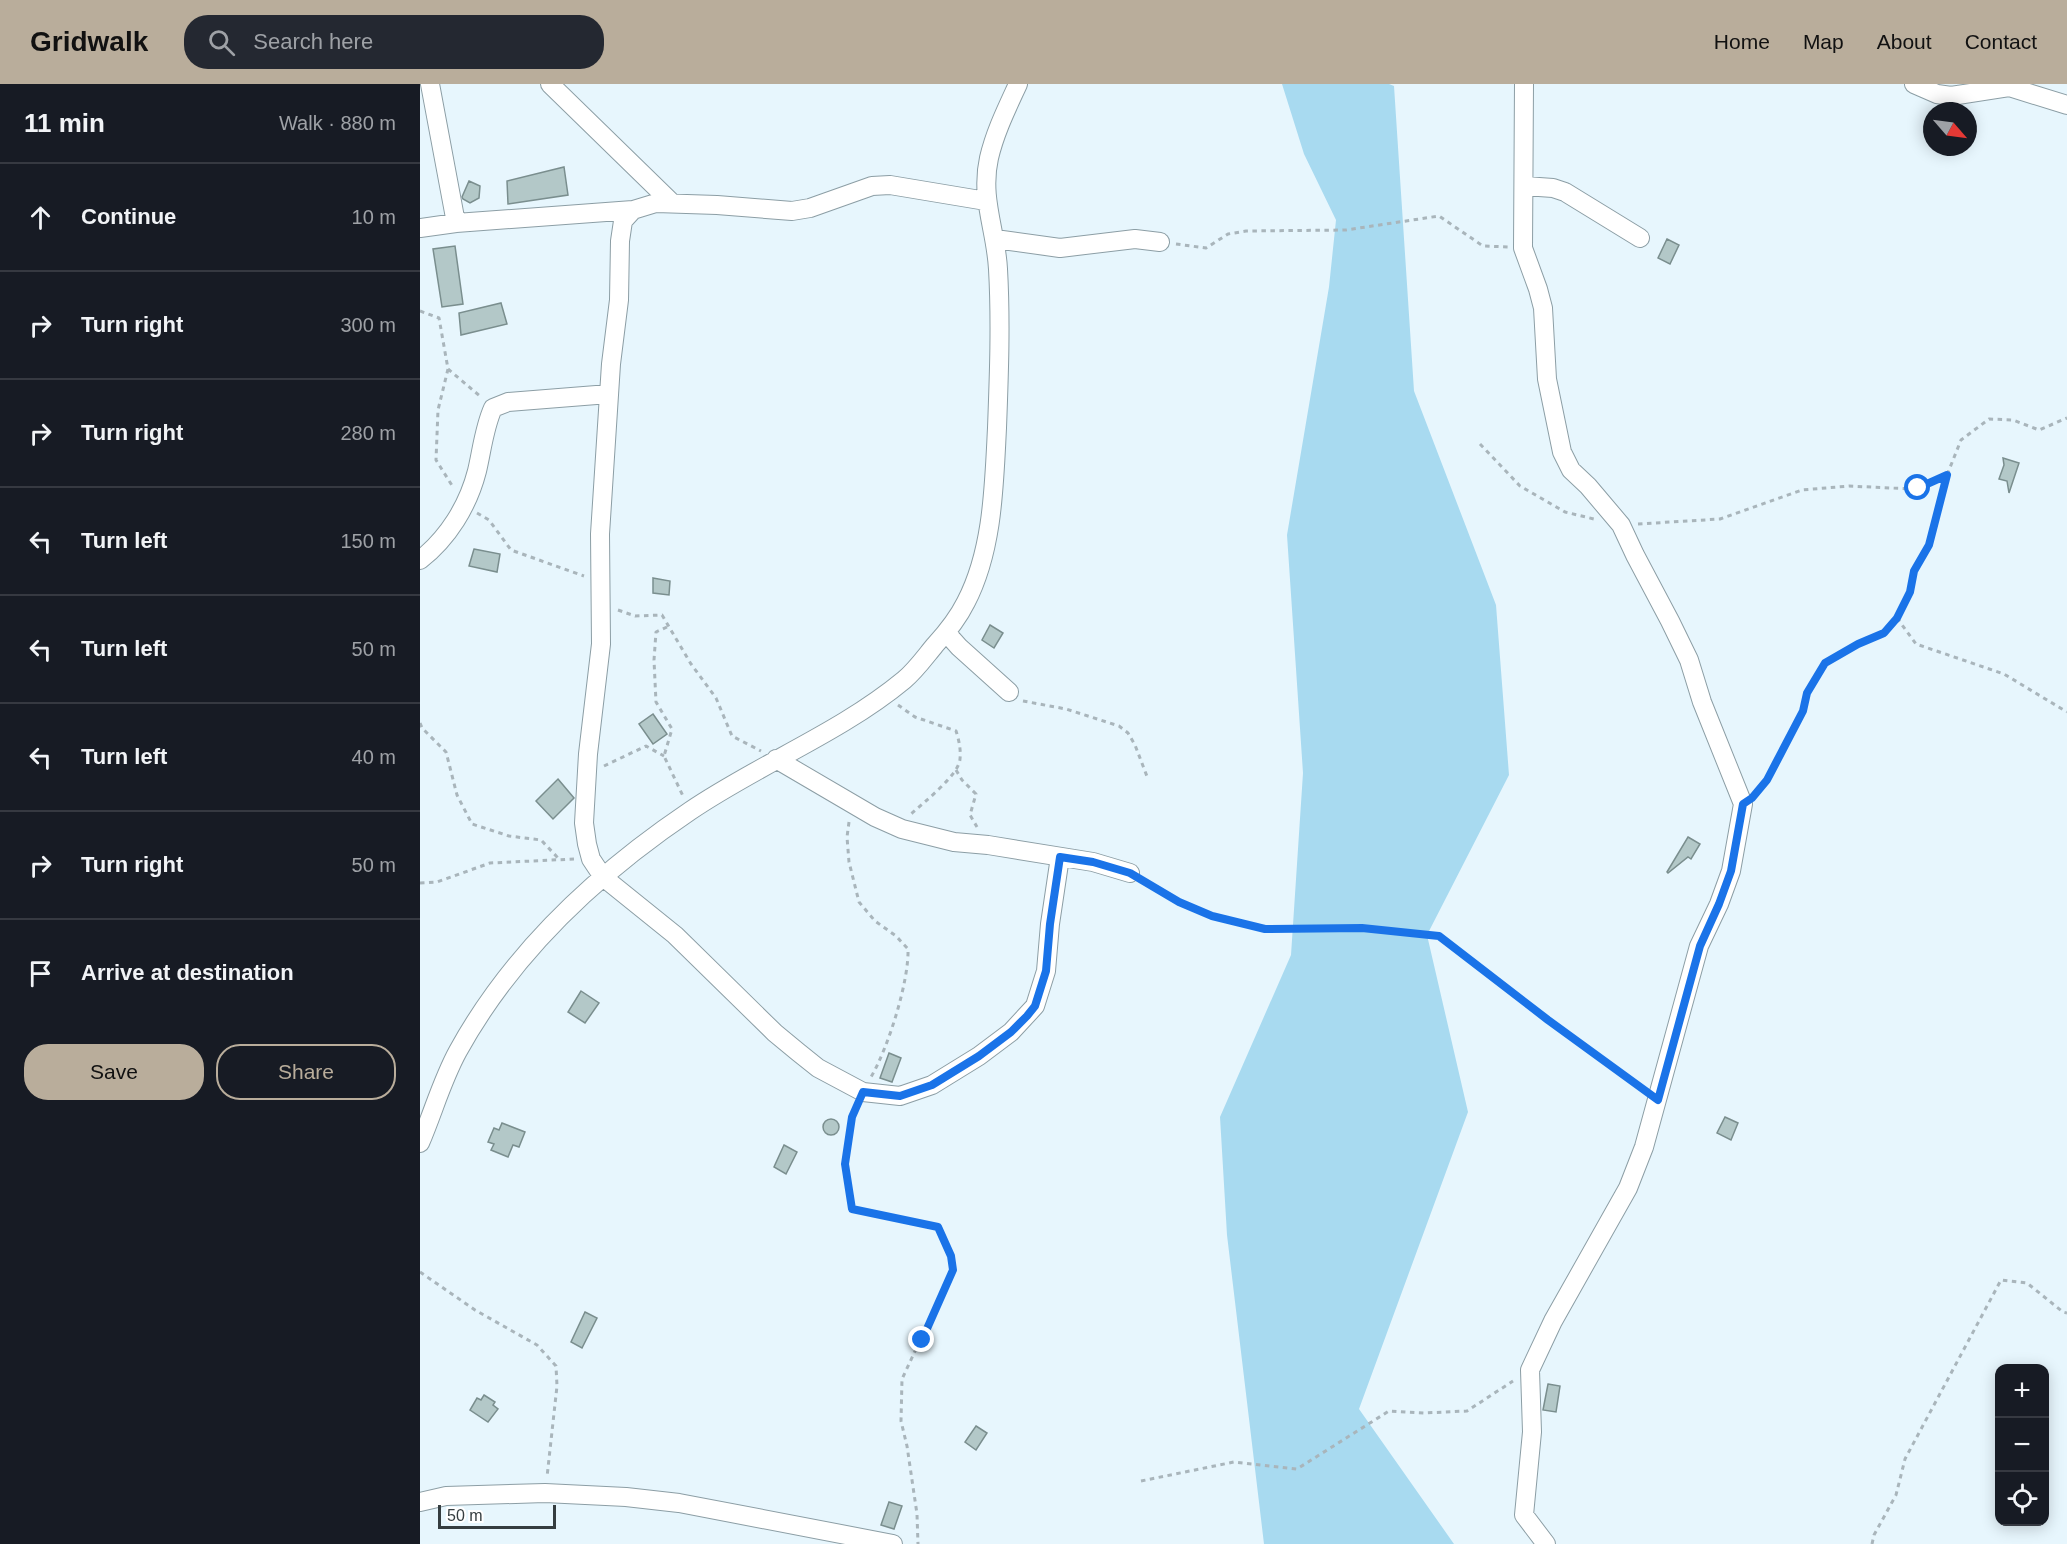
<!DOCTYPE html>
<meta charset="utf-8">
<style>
body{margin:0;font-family:Arial,sans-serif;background:#242831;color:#f1f3f6}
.controls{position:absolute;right:18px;bottom:18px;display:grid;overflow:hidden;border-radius:12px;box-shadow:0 3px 15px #0003}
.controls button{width:54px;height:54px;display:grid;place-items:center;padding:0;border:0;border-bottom:2px solid #363941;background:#171b24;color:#f1f3f6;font:30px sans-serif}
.compass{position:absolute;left:1503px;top:18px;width:54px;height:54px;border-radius:50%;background:#171b24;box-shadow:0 3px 15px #0003;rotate:118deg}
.scale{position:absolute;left:18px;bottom:15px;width:118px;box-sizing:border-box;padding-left:6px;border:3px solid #353d40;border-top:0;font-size:16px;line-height:21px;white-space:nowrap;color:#353d40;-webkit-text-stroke:4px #fff;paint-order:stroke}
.stop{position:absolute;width:18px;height:18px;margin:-14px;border:4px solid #1a73e8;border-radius:50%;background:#fff}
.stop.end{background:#1a73e8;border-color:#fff;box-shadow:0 2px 6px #0008}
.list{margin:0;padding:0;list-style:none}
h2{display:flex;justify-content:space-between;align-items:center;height:78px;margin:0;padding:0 24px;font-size:26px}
h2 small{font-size:20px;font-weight:400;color:#9ea1a6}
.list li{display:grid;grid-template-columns:39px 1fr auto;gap:18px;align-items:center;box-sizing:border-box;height:108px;padding:0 24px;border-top:2px solid #363941}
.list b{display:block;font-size:22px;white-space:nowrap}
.list em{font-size:20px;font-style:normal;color:#9ea1a6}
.actions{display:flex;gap:12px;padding:18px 24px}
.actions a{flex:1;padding:14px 0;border:2px solid #b9ad9b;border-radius:24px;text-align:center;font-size:21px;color:#b9ad9b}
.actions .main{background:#b9ad9b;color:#111}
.icon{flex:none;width:33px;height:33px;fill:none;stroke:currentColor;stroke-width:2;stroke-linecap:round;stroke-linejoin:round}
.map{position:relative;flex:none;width:1647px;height:1460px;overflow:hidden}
header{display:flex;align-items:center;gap:36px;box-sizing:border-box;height:84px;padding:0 30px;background:#b9ad9b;color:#111}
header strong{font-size:28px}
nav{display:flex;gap:33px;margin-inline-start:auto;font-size:21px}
.search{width:420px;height:54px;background:#242831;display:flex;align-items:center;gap:15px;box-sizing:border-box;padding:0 21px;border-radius:24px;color:#9ea1a6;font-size:22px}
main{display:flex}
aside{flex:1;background:#171b24}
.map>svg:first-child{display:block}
.green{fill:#a8daf0}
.building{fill:#b3c8c8;stroke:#7a8e8e;stroke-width:1.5}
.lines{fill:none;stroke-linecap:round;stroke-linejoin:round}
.street-casing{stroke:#8c9ea5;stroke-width:20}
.path{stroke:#a9b5bb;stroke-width:3;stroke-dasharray:4.5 4.5;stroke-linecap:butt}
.street{stroke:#fff;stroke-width:18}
.route{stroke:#1a73e8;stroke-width:8}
</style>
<header>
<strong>Gridwalk</strong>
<div class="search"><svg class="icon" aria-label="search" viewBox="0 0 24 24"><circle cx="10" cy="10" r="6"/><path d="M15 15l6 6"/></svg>Search here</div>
<nav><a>Home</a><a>Map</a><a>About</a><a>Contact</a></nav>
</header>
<main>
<aside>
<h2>11 min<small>Walk · 880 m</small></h2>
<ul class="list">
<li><svg class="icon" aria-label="ahead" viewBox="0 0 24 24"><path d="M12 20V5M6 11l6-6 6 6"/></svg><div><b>Continue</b></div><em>10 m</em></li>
<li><svg class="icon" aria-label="right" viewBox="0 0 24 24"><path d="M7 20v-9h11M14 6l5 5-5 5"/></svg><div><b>Turn right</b></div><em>300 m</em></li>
<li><svg class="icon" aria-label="right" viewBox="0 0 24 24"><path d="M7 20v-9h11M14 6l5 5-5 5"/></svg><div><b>Turn right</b></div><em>280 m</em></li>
<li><svg class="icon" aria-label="left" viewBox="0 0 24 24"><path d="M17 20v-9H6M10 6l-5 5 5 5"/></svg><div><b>Turn left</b></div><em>150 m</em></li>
<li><svg class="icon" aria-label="left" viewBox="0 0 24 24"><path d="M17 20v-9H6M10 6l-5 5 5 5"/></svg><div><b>Turn left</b></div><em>50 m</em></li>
<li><svg class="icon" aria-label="left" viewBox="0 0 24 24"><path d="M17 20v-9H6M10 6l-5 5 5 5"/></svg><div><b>Turn left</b></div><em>40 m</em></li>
<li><svg class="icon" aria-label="right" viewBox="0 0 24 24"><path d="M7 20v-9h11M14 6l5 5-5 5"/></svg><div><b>Turn right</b></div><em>50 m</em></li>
<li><svg class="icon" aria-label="arrive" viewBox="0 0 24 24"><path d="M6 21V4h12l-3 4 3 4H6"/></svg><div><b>Arrive at destination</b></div></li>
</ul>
<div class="actions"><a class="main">Save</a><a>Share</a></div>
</aside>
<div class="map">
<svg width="1647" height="1460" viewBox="0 0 1647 1460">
<rect width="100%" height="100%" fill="#e7f6fd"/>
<!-- green -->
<path class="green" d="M 862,0 L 969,0 L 974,2 L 994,307 L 1076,521 L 1089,691 L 1007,851 L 1048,1028 L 939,1325 L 1034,1460 L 844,1460 L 807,1151 L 800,1033 L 871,871 L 883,689 L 867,451 L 909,203 L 916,136 L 884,70 Z"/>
<!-- building -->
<path class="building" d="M 144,83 L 148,111 L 88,120 L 87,97 Z
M 49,97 L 60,102 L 59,114 L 50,119 L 43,115 L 42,113 Z
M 1247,155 L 1259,161 L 1250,180 L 1238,174 Z
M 35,162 L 43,220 L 22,223 L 13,165 Z
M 81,219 L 87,240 L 41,251 L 39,229 Z
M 1583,374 L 1599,379 L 1589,409 L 1587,397 L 1579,395 L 1584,381 Z
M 54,465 L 80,470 L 77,488 L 49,482 Z
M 233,494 L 250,497 L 249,511 L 233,509 Z
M 570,541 L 583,549 L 574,564 L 562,556 Z
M 233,630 L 247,650 L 233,660 L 219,640 Z
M 138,695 L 154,714 L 133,735 L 116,717 Z
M 1268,753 L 1280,760 L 1271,775 L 1268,773 L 1248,789 L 1247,788 Z
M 161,907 L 179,919 L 165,939 L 148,928 Z
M 469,969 L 481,974 L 472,998 L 460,994 Z
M 1305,1033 L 1318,1039 L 1311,1056 L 1297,1049 Z
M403 1043a8 8 0 1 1 16 0a8 8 0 1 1-16 0Z
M 82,1039 L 105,1048 L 99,1063 L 93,1061 L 88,1073 L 71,1066 L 74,1060 L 68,1058 L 74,1044 L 79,1046 Z
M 364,1061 L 377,1068 L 366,1090 L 354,1083 Z
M 165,1228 L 177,1234 L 162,1264 L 151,1258 Z
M 1128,1300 L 1140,1302 L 1136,1328 L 1123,1326 Z
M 64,1311 L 75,1318 L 73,1321 L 78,1325 L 68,1338 L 50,1326 L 57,1314 L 61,1316 Z
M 556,1342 L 567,1349 L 556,1366 L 545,1358 Z
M 469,1418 L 482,1422 L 474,1445 L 461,1441 Z"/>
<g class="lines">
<defs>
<path id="street" d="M 10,0 L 36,139
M 130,0 L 251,118
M 1104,0 L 1103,164 L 1118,205 L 1123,224 L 1127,295 L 1142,368 L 1151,386 L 1168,402 L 1201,441 L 1215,471 L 1250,537 L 1269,576 L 1282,618 L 1323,720 L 1311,787 L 1299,820 L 1279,862 L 1224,1063 L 1208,1104 L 1133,1237 L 1110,1286 L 1112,1348 L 1104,1431 L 1126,1460
M 1494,0 L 1517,10 L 1531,12 L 1589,3 L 1647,21
M 1105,102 L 1133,104 L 1145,108 L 1220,154
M 566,117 L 470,101 L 452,102 L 390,124 L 372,127 L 297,121 L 236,119 L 213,126 L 203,137 L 200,157 L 199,216 L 191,280 L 180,450 L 181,560 L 168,670 L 164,739 L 167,760 L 171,775 L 183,793 L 255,851 L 355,949 L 378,968 L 398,984 L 443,1008 L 480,1012 L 512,1001 L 559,972 L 591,948 L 615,922 L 626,887 L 630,840 L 640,773
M 0,144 L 36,139 L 213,126
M 575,155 L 640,164 L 715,155 L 740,158
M 0,476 C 28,454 48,422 57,387 C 62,366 64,344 73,324 L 88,318 L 189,310
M 528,547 L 531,554 L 539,563 L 589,608
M 356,675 L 455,733 L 482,745 L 534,758 L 568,761 L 673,778 L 710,789
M 0,1059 C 13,1029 22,996 38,967 C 92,869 178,789 270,727 C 339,680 420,649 484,596 C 496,586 505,573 515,561 C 527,548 538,534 546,518 C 573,466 574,402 577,344 C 579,291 581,238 578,185 C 576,146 560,114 569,74 C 575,48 587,24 598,0
M 0,1418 L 26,1412 L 125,1409 L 206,1413 L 259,1419 L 473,1460"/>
</defs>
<!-- street casing -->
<use href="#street" class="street-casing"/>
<!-- path -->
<path class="path" d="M 756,160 L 786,164 L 808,150 L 826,147 L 926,146 L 1019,132 L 1063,162 L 1089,163
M 0,227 L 19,234 L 28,285 L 61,313
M 28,285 L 18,326 L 16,376 L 33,403
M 1060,360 L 1100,402 L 1145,428 L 1174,435
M 57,429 L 69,436 L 91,466 L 164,492
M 1218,440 L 1300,435 L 1382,406 L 1429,402 L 1492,405 L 1527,391
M 198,526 L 215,532 L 242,531 L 271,580 L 296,614 L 312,652 L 341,667
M 1477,534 L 1496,560 L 1584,590 L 1647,628
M 247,543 L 236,548 L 234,576 L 236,618 L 252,645 L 244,672 L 263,712
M 603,617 L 646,625 L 699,642 L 708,649 L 715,661 L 728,695
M 478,621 L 495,633 L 536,647 C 539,656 541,666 540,675 C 539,691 503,719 491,730
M 0,639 L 2,644 L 26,668 L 37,711 L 52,740 L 89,752 L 121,756 L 139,775
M 184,682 L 226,662 L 244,672
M 536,686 L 542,696 L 556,710 L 550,731 L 557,743
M 1337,709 L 1347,697 L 1383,627 L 1387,609 L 1405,579 L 1439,560 L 1464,549 L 1477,534 L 1490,509 L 1494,487 L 1509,461 L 1527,391 L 1541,356 L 1569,335 L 1593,336 L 1619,346 L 1647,334
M 429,738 L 427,753 L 429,778 L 439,818 L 455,837 L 476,852 L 488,865 C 489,898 468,964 451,993
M 724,797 L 759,818 L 792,832 L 845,845 L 942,844 L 1019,852 L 1128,936 L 1223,1004
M 0,799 L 17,798 L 70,779 L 154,775
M 436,1023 C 422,1062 426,1085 432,1125 L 518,1143 L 531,1172 L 533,1186 L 482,1295 L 481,1337 L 487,1362 L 497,1430 L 498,1460
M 0,1188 L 55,1226 L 117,1261 L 136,1282 L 137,1302 L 127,1393
M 721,1397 L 814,1378 L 877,1385 L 969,1327 L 1004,1329 L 1047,1327 L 1093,1297
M 1452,1460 L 1454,1451 L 1476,1411 L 1485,1375 L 1581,1196 L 1607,1199 L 1643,1228 L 1647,1229"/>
<!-- street -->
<use href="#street" class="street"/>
</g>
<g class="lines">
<!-- route -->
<path class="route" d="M 502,1256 L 533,1186 L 531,1172 L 518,1143 L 432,1125 L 425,1080 L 432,1033 L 443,1008 L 480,1012 L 512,1001 L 559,972 L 591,948 L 607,932 L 615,922 L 626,887 L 630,840 L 640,773 L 673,778 L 710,789 L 759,818 L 792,832 L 845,845 L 942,844 L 1019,852 L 1128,936 L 1238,1016 L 1280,862 L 1299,820 L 1311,787 L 1323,720 L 1332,714 L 1347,696 L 1383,627 L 1387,609 L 1405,579 L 1438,560 L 1464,549 L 1477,534 L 1490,508 L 1494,487 L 1509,461 L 1527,391 L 1498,404"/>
</g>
</svg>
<div class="controls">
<button>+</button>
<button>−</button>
<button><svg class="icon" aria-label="locate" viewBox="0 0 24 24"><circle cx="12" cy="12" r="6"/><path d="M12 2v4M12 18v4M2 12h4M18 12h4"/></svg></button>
</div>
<svg class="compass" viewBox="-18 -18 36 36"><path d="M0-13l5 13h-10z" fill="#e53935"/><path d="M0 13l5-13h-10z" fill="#9ea1a6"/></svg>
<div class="scale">50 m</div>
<div class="stop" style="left:1498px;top:404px"></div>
<div class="stop end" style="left:502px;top:1256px"></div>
</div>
</main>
